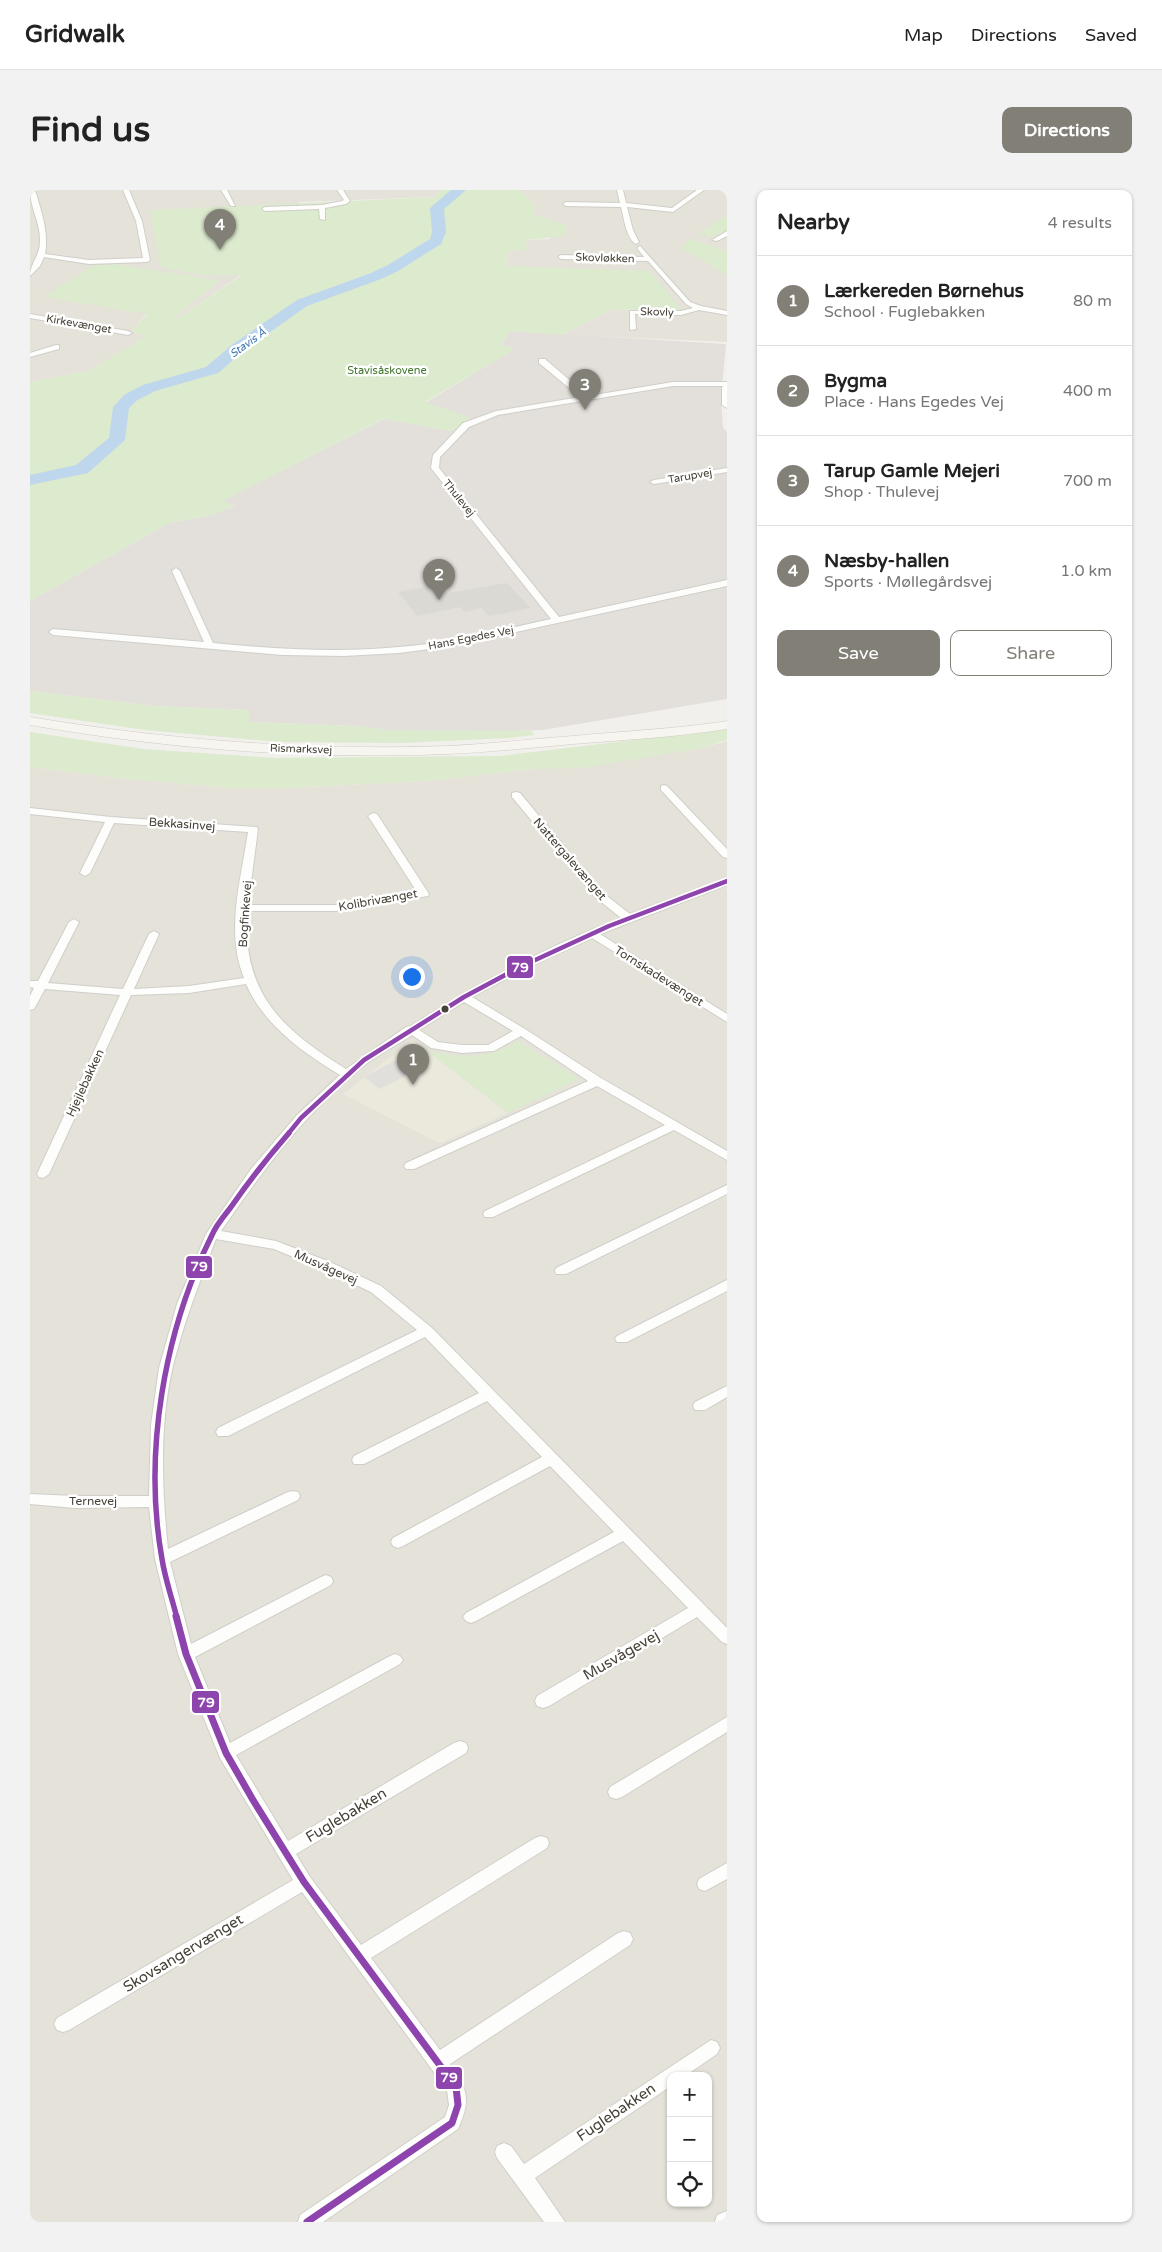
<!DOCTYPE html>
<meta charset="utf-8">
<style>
body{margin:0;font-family:"Varela Round",sans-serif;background:#f2f2f2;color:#222}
.controls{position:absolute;right:15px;bottom:15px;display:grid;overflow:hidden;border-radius:10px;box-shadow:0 1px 4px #0004}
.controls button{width:45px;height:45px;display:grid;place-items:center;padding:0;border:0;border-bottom:1px solid #e0e0e0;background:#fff;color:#222;font:25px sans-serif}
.you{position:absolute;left:381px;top:786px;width:18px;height:18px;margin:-12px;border:4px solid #fff;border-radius:50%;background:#1a73e8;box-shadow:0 0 0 8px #1a73e833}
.badge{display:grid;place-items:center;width:32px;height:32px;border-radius:50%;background:#827f77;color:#fff;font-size:16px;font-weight:700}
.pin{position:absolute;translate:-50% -41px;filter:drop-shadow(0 1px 2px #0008)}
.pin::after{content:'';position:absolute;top:26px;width:18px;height:15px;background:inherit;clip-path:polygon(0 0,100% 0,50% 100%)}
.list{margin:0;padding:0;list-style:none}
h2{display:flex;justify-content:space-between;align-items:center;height:65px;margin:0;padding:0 20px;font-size:21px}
h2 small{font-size:16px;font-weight:400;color:#767676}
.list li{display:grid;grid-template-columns:32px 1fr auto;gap:15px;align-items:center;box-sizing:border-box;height:90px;padding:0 20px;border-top:1px solid #e0e0e0}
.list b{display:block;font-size:19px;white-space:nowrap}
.list p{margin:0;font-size:16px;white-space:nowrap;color:#767676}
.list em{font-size:16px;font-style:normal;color:#767676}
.actions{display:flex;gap:10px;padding:15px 20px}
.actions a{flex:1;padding:11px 0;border:1px solid #827f77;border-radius:10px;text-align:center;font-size:18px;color:#827f77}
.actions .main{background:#827f77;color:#fff}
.icon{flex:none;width:28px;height:28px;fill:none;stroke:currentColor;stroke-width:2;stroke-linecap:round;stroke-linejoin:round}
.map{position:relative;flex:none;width:697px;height:2032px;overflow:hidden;border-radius:10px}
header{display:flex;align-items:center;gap:30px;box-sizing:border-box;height:70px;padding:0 25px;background:#fff;border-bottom:1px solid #e0e0e0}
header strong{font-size:24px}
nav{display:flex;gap:28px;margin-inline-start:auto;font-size:18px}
.intro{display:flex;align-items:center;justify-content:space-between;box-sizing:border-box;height:120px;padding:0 30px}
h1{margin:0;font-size:35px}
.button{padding:12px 22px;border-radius:10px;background:#827f77;color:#fff;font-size:18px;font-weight:700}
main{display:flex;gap:30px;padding:0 30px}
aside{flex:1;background:#fff;border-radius:10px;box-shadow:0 1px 4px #0004}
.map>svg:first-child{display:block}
.residential{fill:#e5e2d9;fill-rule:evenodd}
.industrial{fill:#e3e0db}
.education{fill:#ebe8dc}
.green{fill:#dceacd}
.parking{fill:#e0dfdb}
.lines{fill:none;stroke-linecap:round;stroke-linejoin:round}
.river{fill:#bed7ed;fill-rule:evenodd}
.building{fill:#dbd9d4}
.minor-casing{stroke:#cfcec9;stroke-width:2}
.tertiary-casing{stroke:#cfcec9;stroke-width:2}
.secondary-casing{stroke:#d0cdc3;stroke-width:1}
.minor{fill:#fdfdfc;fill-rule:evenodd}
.tertiary{fill:#fdfdfc;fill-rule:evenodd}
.secondary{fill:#f7f5ef;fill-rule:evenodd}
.bus-1-far2-casing{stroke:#fff;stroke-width:8}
.bus-1-far1-casing{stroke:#fff;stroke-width:9}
.bus-1-casing{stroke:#fff;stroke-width:11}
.bus-1-far2{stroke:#8e44ad;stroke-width:4.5}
.bus-1-far1{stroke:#8e44ad;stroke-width:5.5}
.bus-1{stroke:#8e44ad;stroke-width:7}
.bus-dot{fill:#474238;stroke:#fff;stroke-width:2}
.labels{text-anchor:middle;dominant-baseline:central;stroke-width:5;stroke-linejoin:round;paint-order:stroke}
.far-street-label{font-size:11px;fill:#474238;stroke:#fff}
.far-water-label{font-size:11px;font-style:italic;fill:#3572af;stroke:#fff}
.far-park-label{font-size:11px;fill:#43772d;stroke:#fff}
.street-label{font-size:12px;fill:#474238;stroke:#fff}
.near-street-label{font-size:15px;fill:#474238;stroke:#fff}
.line-badge{stroke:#fff;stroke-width:2}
.badge-label{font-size:14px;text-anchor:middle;font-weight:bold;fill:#fff}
</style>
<header>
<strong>Gridwalk</strong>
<nav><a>Map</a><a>Directions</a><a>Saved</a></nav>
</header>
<div class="intro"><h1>Find us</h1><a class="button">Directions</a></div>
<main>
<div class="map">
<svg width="697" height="2032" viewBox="0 0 697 2032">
<rect width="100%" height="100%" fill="#f1f0ec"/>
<!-- residential -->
<path class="residential" d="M 0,0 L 409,0 L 407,7 L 269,12 L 271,20 L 264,48 L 149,128 L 117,124 L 101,141 L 117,146 L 59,181 L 0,192 Z
M 489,0 L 697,0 L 697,152 L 534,145 L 544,138 L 582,119 L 645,121 L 492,78 L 475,76 L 478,61 L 497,50 L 520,49 L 518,29 L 502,24 L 505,15 Z
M 697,551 L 697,2032 L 0,2032 L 0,577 L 99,589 L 198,598 L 258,598 L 395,591 L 503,579 L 552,577 L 671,558 ZM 641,1886 L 678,1886 L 678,2013 L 641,2013 Z"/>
<!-- industrial -->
<path class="industrial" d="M 480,141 L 696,154 L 691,208 L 693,238 L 697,242 L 697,509 L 513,540 L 461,542 L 357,540 L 328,536 L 219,532 L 219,520 L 124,516 L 0,501 L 0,411 L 139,333 L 182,325 L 205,316 L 192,311 L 354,229 L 422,241 L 395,213 L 484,159 L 471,155 Z"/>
<!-- education -->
<path class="education" d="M 382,850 L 397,861 L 478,923 L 411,953 L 407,952 L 313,904 Z"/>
<!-- green -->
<path class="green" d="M 409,0 L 489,0 L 505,15 L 503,24 L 537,36 L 534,46 L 497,50 L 495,61 L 478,61 L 475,76 L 620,81 L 652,121 L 582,119 L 544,138 L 534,145 L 480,141 L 471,155 L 485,159 L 395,212 L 441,228 L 422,241 L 353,229 L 193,311 L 205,316 L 182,325 L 139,333 L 0,411 L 0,192 L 59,181 L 116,146 L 101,141 L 118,124 L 14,107 L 64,75 L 83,74 L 187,90 L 188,92 L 144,127 L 149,128 L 212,85 L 173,85 L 130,77 L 120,20 L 407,7 Z
M 697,25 L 697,41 L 682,47 L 668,44 Z
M 661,49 L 697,61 L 697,85 L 650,57 Z
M 0,501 L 124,516 L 219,520 L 219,532 L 328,536 L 357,540 L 502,541 L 504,545 L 478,548 L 371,553 L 248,552 L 115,540 L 0,523 Z
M 697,539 L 697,550 L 671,558 L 552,578 L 503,579 L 395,591 L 258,598 L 198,598 L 99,589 L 0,577 L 0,542 L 113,559 L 245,568 L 469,566 Z
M 488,851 L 549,889 L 478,923 L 397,861 C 435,867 453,871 488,851 Z"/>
<!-- parking -->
<path class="parking" d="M 376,865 L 392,877 L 350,899 L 334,887 Z"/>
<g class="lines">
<!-- river -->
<path class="river" d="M 421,0 L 436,0 L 414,19 L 416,42 L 411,54 L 368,81 L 351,89 L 277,116 L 215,160 L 188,183 L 125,201 L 106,211 L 99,218 L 95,250 L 58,283 L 0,295 L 0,285 L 46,275 L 79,248 L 83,217 L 94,205 L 113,195 L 176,177 L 203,154 L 267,110 L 341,83 L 358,75 L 400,49 L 402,42 L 400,18 Z"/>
</g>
<!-- building -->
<path class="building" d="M 477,393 L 501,418 L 459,426 L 452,418 L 435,422 L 430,417 L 387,426 L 368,402 L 411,394 L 418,403 Z"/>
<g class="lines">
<defs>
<path id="minor" d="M 0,0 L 5,0 C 11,21 19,41 15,64 L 59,70 L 113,68 L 106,31 L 93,0 L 99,0 L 112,31 L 120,70 L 117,72 L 59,74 L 14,67 L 10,76 L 0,86 C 0,74 10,65 10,52 C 11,34 0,18 0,0 Z
M 191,0 L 197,0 L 205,16 L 201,16 Z
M 307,0 L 313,0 L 320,11 L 316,14 L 295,18 L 295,30 L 290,29 L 289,19 L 235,21 L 232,19 L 235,17 L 292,15 L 312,11 L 314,10 Z
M 587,0 L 593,0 L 596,13 L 642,18 L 667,0 L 674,0 L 643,22 L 597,17 L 603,40 L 609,52 L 606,54 C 596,48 594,28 591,17 L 536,16 L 533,14 L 536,12 L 590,13 Z
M 697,41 L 697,46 L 687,51 L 682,50 Z
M 610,56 L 660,112 L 671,116 L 697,121 L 697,125 L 669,120 L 651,125 L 605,124 L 606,139 L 600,140 L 600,121 L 651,121 L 663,118 L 656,114 L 618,71 L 531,69 L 528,67 L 531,65 L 614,67 L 607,58 Z
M 0,124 L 98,141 L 102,143 L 98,145 L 0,128 Z
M 26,155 L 29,155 L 29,159 L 0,167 L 0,163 Z
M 509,169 L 515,169 L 558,206 L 643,192 L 697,192 L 697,196 L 643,196 L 468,225 L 439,237 L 410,267 L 409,278 L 529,427 L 697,390 L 697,396 L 422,456 L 369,463 L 314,466 L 252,465 L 23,445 L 19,442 L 23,439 L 174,452 L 142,381 L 146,378 L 150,381 L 183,453 C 245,459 307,463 369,457 C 420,453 471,440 521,429 L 401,278 L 403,265 L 433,233 L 466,221 L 550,207 L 509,173 Z
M 697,278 L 697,282 L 624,294 L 620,292 L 624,290 Z
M 634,595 L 637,596 L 697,659 L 697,668 L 693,667 L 631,600 L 631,596 Z
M 486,602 L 490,603 L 573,703 L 600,724 L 697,688 L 697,695 L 570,744 L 697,824 L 697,832 L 562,748 L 494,779 L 442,807 L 495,839 L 571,888 L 697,961 L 697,970 L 644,940 L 463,1027 L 455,1027 L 453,1024 L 455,1021 L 635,935 L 567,896 L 384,979 L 376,979 L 374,976 L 376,973 L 558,891 L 491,846 L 464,861 L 432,863 L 401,858 L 382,845 C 367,855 350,863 336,874 C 277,920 233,980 191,1041 L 246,1051 L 300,1072 L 351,1096 L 402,1138 L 697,1438 L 697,1454 L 692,1452 L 667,1427 L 519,1516 L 513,1518 L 507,1516 L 505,1511 L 507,1506 L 658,1418 L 593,1351 L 446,1431 L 441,1433 L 436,1431 L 433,1427 L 436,1423 L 584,1342 L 520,1276 L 373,1356 L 368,1358 L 363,1356 L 361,1352 L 363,1348 L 512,1267 L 457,1211 L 334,1274 L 324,1274 L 322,1270 L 324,1266 L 449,1203 L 395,1147 L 198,1246 L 188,1246 L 186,1242 L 188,1238 L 387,1140 L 341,1102 L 290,1078 L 244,1059 L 186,1049 C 170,1091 154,1132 143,1176 C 129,1235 132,1300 138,1359 L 258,1302 L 263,1301 L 268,1302 L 270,1306 L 268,1310 L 140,1372 L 161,1454 L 291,1387 L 296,1385 L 301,1387 L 303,1391 L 301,1395 L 165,1467 L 200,1553 L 360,1466 L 365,1464 L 370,1466 L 373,1470 L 370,1474 L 206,1565 L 258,1651 L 424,1553 L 430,1551 L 436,1553 L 438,1558 L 436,1563 L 266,1664 L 280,1687 L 331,1755 L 505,1648 L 511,1646 L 517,1648 L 519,1653 L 517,1658 L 341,1768 L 410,1860 L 588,1743 L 594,1741 L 600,1743 L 603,1749 L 600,1755 L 420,1874 C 438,1899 441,1910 428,1939 L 293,2032 L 268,2032 L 270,2025 L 415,1927 L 419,1915 L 417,1900 L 272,1702 L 39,1840 L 33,1842 L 27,1840 L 24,1834 L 27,1828 L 263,1690 L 190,1568 L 148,1464 L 125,1369 L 119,1317 L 45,1318 L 0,1314 L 0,1304 L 45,1306 L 119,1306 L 121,1235 L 129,1178 L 147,1114 L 176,1044 L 221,979 L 267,925 L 310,885 C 272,862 234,835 216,794 L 159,803 L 101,805 L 19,984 L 13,988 L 9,987 L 7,984 L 90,805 L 15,799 L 4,819 L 0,820 L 0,806 L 4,798 L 0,797 L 0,791 L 8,791 L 39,732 L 44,729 L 49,732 L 18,793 L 93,799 L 119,744 L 124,741 L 129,744 L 104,799 L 159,796 L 214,788 C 195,742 211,689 218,642 L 84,633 L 60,683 L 55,686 L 50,683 L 75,632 L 0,624 L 0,618 L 81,627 L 227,637 L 228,639 L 218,715 L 306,715 L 387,702 L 338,626 L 343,623 L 347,624 L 399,704 L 398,706 L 306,721 L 217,721 C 212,803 251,839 316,879 L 376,837 L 381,836 C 447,794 518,756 591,728 L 565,707 L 482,607 L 482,603 ZM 434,812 L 483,841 L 458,855 L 432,855 L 408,852 L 389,840 Z
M 697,995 L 697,1004 L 536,1084 L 526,1084 L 525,1081 L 526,1078 Z
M 697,1090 L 697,1101 L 597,1152 L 587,1152 L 585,1149 L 587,1146 Z
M 697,1196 L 697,1207 L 675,1220 L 665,1220 L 663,1216 L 665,1212 Z
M 697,1527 L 697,1542 L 592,1607 L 586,1609 L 580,1607 L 578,1602 L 580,1597 Z
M 697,1673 L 697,1689 L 675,1701 L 669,1699 L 667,1694 L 669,1689 Z
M 681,1850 L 687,1852 L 690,1858 L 687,1864 L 655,1886 L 641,1886 L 641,1896 L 505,1988 L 535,2032 L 514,2032 L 467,1968 L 465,1962 L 467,1956 L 474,1953 L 481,1956 L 494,1974 Z
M 697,2021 L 697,2032 L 685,2032 L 687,2025 Z"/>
<path id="tertiary" d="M 697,194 L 697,218 L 692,215 L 692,197 Z"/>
<path id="secondary" d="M 0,527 C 138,550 278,561 418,556 C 460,554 501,549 543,546 C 594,541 646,539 697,531 L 697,539 C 646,547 594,550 543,554 C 501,558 460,562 418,564 C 278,570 138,559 0,535 Z"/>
</defs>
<!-- minor casing -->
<use href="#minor" class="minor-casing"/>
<!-- tertiary casing -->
<use href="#tertiary" class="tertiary-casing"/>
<!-- secondary casing -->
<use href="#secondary" class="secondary-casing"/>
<!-- minor -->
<use href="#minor" class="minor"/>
<!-- tertiary -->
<use href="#tertiary" class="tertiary"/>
<!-- secondary -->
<use href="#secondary" class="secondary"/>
<defs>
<path id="bus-1-far2" d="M 258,944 L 271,928 L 334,870 L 434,807 L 490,777 L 579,736 L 697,691"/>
<path id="bus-1-far1" d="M 147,1428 C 142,1408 135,1389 132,1369 C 113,1263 134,1141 182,1045 C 186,1035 194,1026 201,1017 C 219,991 238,967 259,943"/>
<path id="bus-1" d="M 146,1426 L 156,1464 L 196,1563 L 223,1610 L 274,1692 L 426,1897 L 428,1915 L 422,1933 L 277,2032"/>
</defs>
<!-- bus-1-far2 casing -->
<use href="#bus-1-far2" class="bus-1-far2-casing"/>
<!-- bus-1-far1 casing -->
<use href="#bus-1-far1" class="bus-1-far1-casing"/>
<!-- bus-1 casing -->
<use href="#bus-1" class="bus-1-casing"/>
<!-- bus-1-far2 -->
<use href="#bus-1-far2" class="bus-1-far2"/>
<!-- bus-1-far1 -->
<use href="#bus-1-far1" class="bus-1-far1"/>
<!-- bus-1 -->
<use href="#bus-1" class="bus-1"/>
</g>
<!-- markers -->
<circle class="bus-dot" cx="415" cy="819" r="4.5"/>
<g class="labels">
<!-- far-street labels -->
<g class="far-street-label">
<text transform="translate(575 68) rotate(2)">Skovløkken</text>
<text transform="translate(627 122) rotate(2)">Skovly</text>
<text transform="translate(49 134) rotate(10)">Kirkevænget</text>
<text transform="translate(660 286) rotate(-10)">Tarupvej</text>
<text transform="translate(429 308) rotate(51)">Thulevej</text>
<text transform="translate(441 448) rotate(-11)">Hans Egedes Vej</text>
<text transform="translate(271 559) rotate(2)">Rismarksvej</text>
</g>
<!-- far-water labels -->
<g class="far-water-label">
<text transform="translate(218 153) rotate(-36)">Stavis Å</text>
</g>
<!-- far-park labels -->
<g class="far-park-label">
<text x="357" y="180">Stavisåskovene</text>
</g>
<!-- street labels -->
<g class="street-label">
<text transform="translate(152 634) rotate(4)">Bekkasinvej</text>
<text transform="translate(540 669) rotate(49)">Nattergalevænget</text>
<text transform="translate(348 710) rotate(-10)">Kolibrivænget</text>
<text transform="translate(215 724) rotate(-86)">Bogfinkevej</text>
<text transform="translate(629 786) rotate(32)">Tornskadevænget</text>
<text transform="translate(55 893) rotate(-65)">Hjejlebakken</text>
<text transform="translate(296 1077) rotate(24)">Musvågevej</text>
<text x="63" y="1311">Ternevej</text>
</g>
<!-- near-street labels -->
<g class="near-street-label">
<text transform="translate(591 1465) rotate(-30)">Musvågevej</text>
<text transform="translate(316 1625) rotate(-31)">Fuglebakken</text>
<text transform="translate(153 1763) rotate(-31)">Skovsangervænget</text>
<text transform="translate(586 1922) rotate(-34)">Fuglebakken</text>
</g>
</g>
<g class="line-badge">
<rect x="476" y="765" width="28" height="24" rx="5" fill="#8e44ad"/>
<rect x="155" y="1065" width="28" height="24" rx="5" fill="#8e44ad"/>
<rect x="161" y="1500" width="29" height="24" rx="5" fill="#8e44ad"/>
<rect x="405" y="1876" width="28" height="24" rx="5" fill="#8e44ad"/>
</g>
<g class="badge-label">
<text x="490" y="782">79</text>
<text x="169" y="1081">79</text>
<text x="176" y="1517">79</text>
<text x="419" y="1892">79</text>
</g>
</svg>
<div class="controls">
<button>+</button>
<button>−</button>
<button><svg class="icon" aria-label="locate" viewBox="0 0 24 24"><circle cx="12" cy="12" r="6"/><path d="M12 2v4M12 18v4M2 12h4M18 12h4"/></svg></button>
</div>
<div class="you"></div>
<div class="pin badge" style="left:383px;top:895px">1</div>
<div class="pin badge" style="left:409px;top:410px">2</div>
<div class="pin badge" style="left:555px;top:220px">3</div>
<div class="pin badge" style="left:190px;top:60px">4</div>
</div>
<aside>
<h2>Nearby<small>4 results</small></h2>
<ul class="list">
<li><span class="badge">1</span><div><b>Lærkereden Børnehus</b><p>School · Fuglebakken</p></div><em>80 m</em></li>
<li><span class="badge">2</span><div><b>Bygma</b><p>Place · Hans Egedes Vej</p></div><em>400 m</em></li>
<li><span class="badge">3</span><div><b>Tarup Gamle Mejeri</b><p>Shop · Thulevej</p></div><em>700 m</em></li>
<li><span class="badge">4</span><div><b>Næsby-hallen</b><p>Sports · Møllegårdsvej</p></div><em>1.0 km</em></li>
</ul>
<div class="actions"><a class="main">Save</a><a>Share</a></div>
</aside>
</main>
